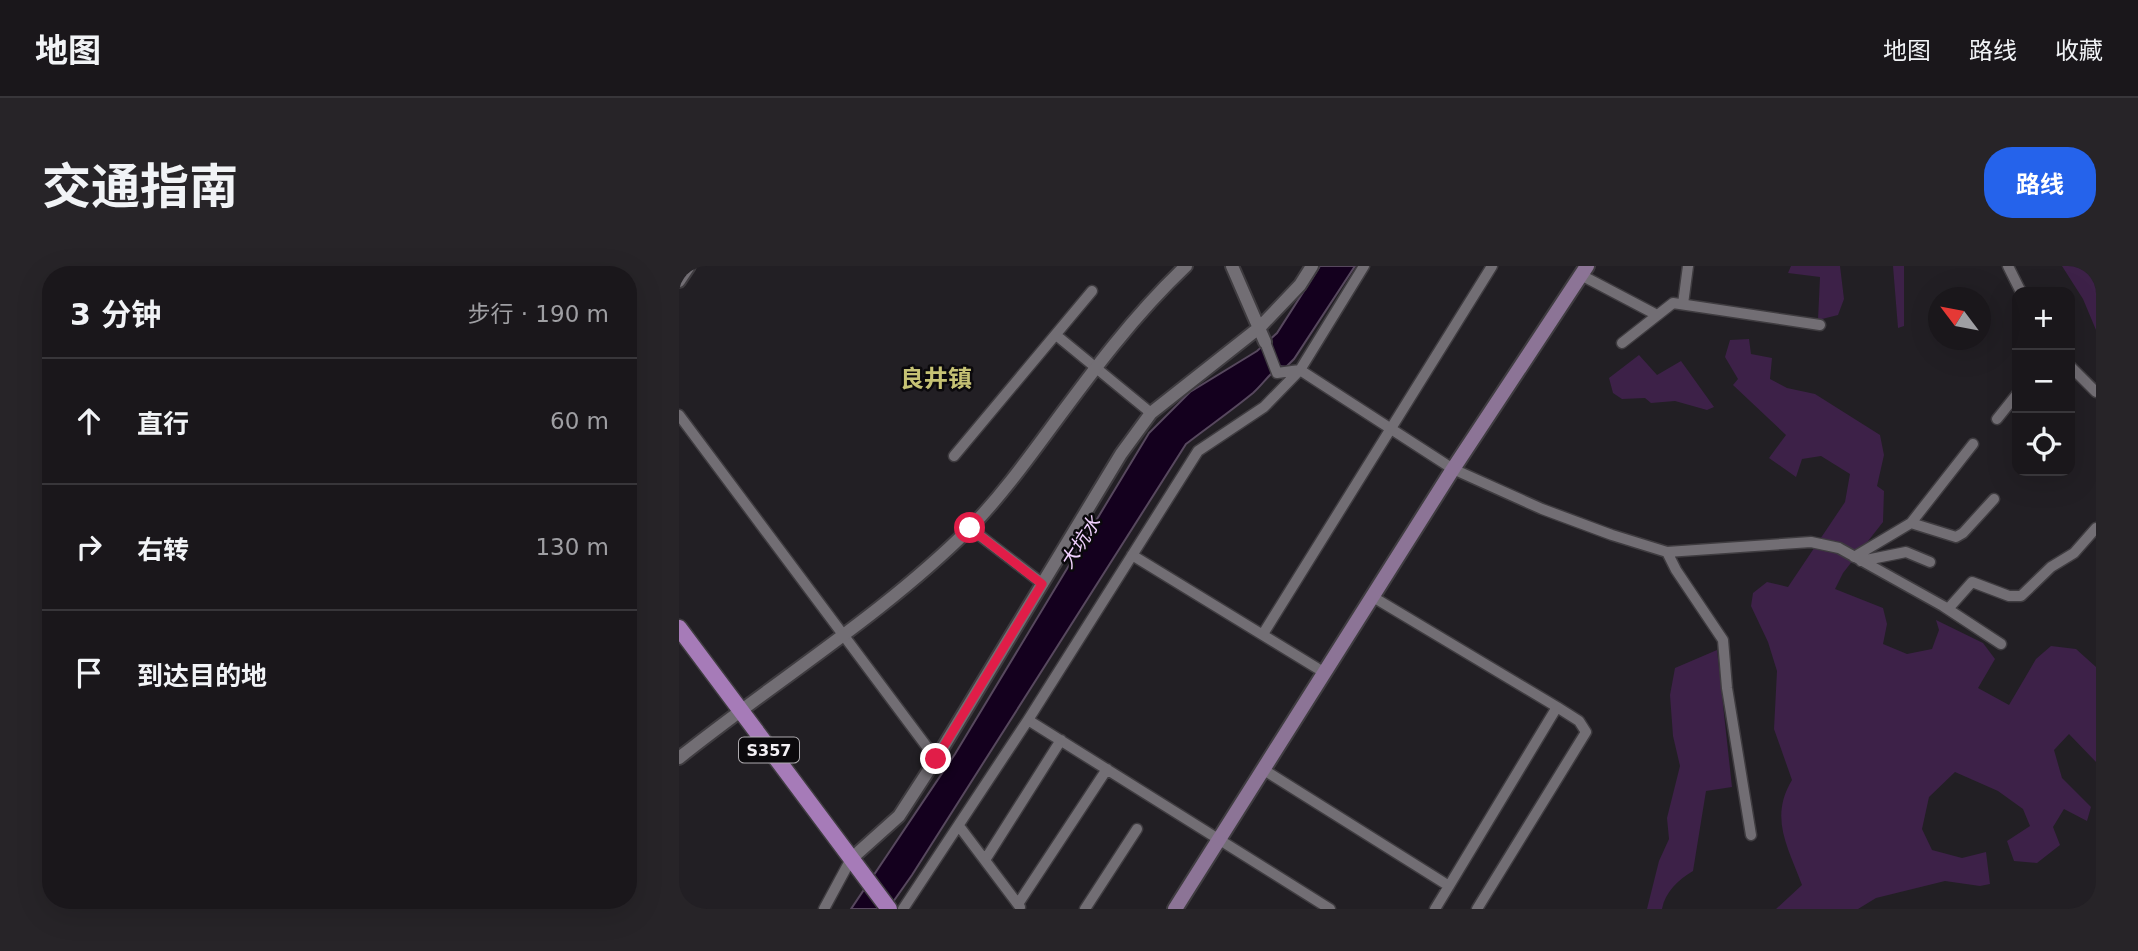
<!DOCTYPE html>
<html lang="zh">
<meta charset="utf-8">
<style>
body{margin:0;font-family:"DejaVu Sans","Noto Sans SC",sans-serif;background:#272428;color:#f1f3f6}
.controls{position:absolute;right:21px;top:21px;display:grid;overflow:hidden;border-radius:14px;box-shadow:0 7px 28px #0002}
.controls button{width:63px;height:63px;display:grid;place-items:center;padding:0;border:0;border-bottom:2px solid #38363a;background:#1a171b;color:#f1f3f6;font:35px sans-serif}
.compass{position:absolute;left:1249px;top:21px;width:63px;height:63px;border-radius:50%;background:#1a171b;box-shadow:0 7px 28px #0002;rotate:302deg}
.stop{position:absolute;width:21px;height:21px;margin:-16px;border:5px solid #e11d48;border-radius:50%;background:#fff}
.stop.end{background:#e11d48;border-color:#fff;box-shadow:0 2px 7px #0008}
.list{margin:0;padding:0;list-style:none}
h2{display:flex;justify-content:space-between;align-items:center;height:91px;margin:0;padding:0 28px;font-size:30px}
h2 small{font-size:23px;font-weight:400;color:#9f9fa3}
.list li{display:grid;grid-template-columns:46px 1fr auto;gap:21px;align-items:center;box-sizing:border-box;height:126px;padding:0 28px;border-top:2px solid #38363a}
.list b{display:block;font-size:26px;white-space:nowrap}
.list em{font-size:23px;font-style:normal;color:#9f9fa3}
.icon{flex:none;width:38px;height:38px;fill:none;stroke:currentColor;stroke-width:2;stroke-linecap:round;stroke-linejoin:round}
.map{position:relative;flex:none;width:1417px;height:643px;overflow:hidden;border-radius:28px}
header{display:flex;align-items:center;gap:42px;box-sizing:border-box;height:98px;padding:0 35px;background:#1a171b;border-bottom:2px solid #38363a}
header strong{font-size:33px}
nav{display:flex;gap:38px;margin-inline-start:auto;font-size:24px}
.intro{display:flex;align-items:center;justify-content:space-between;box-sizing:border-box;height:168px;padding:0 42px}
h1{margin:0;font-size:49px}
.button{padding:18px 32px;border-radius:28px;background:#2563eb;color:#fff;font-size:24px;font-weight:700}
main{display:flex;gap:42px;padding:0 42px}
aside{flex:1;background:#1a171b;border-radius:28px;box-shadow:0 7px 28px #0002}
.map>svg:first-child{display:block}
.green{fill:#3d2148}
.water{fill:#14001e;stroke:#57485e;stroke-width:2}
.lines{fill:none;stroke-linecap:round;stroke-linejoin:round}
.minor-casing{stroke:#3f3c40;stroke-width:13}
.tertiary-casing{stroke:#3f3c40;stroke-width:16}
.secondary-casing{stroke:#3f3c40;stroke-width:18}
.primary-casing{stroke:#3f3c40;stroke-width:19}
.minor{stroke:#726e74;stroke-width:10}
.tertiary{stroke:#726e74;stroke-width:12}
.secondary{stroke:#8c7496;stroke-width:14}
.primary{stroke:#a67bb8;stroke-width:16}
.route{stroke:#e11d48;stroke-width:9}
.labels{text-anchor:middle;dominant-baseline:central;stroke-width:5;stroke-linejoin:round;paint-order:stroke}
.shield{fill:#0b090c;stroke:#adaaae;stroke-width:2}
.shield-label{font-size:16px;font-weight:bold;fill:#f2eff3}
.water-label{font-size:19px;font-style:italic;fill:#f1d1fe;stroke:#0b090c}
.district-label{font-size:24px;font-weight:bold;fill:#c6c274;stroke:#0b090c}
</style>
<header>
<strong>地图</strong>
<nav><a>地图</a><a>路线</a><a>收藏</a></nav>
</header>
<div class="intro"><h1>交通指南</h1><a class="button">路线</a></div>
<main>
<aside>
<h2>3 分钟<small>步行 · 190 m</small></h2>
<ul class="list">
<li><svg class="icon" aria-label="ahead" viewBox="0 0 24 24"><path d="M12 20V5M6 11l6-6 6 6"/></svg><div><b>直行</b></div><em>60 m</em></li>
<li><svg class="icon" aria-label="right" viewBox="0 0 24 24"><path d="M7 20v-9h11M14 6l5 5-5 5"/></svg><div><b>右转</b></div><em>130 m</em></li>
<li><svg class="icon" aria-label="arrive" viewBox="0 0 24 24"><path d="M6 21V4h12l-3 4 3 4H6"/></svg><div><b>到达目的地</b></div></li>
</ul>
</aside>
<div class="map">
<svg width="1417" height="643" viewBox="0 0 1417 643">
<rect width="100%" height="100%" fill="#221f24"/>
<!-- green -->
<path class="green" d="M 1112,0 L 1161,0 L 1165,33 L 1159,49 L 1139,54 L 1141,11 L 1109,7 Z
M 1214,0 L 1225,0 L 1225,60 L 1219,62 Z
M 1383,0 L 1417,0 L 1417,64 L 1404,33 Z
M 1070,73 L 1072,88 L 1093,92 L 1091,113 L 1108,122 L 1136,128 L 1201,169 L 1205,189 L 1198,220 L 1205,225 L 1204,256 L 1164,307 L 1156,323 L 1204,342 L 1208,358 L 1204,378 L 1228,388 L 1253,383 L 1260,364 L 1257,354 L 1304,377 L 1316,393 L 1299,422 L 1330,439 L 1357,393 L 1372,380 L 1397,383 L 1417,401 L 1417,496 L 1390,468 L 1375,484 L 1383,512 L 1412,541 L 1408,555 L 1385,543 L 1374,561 L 1381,579 L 1358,597 L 1335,595 L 1328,575 L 1351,560 L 1344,543 L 1319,525 L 1276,506 L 1250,531 L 1243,563 L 1253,584 L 1283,592 L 1307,586 L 1311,618 L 1301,620 L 1266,615 L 1197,632 L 1179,643 L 1097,643 L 1123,619 C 1109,581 1090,552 1113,514 L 1095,463 L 1098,405 L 1089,376 L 1072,340 L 1074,327 L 1088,316 L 1109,321 L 1166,236 L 1171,208 L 1142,190 L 1123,193 L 1117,211 L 1090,192 L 1107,169 L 1054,119 L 1059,113 L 1046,91 L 1051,74 Z
M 960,89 L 978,109 L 1002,95 L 1035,141 L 1028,144 L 996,135 L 972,137 L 966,132 L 943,133 L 934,127 L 930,112 Z
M 1038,384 L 1053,521 L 1027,525 L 1014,605 C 999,614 986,626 983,643 L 968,643 L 980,595 L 990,573 L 988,552 L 1001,500 L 994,470 L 991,429 L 996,402 Z"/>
<!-- water -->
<path class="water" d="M 641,0 L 676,0 L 615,93 L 607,101 L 601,100 C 590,108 584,118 574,127 C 552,145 529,161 507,178 L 233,609 L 209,643 L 172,643 L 276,488 L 470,167 L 511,126 L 578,85 L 598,67 Z"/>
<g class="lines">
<defs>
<path id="minor" d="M 1329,0 L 1342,26
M 902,9 L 978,49
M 1004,38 L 1009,0
M 377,69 L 472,147
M 586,76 L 598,107 L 621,104 L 774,203 L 863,243 L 933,269 L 988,286 L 1132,276 L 1160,282 L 1264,340 L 1322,378
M 943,77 L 994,37 L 1141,59
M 1391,100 L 1417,126
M 0,149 L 257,493
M 1318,153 L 1338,128
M 275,190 L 413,25
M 1232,257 L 1294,178
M 291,262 L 364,318
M 988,286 L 997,304 L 1044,374 L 1048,422 L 1072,569
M 453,289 L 646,407
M 1175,291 L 1232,257 L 1277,271 L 1284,267 L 1315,233
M 1182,295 L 1227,286 L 1251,296
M 694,331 L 878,441 L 900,455 L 907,466 L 798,643
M 1269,343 L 1293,316 L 1330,330 L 1342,330 L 1372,301 L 1395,287 L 1417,262
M 584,368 L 813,0
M 349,454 L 651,643
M 585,504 L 770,620 L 878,441
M 280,560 L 341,641
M 306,594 L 382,474
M 339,638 L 428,503
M 145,643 L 172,593
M 224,643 L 349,454 L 519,185 L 585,141 L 621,104 L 685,0
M 406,643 L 458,563
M 756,643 L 770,620"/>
<path id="tertiary" d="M 553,0 L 586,76
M 0,15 L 10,0
M 0,492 C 96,415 204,349 291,262 C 321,231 346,197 371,163 C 413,106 455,49 507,0
M 172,593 L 220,550 L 257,493 L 442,188 L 472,147 L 581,61 L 621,19 L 633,0"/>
<path id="secondary" d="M 496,643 L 774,203 L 908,0"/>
<path id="primary" d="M 0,362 L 210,643"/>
</defs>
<!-- minor casing -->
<use href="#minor" class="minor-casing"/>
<!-- tertiary casing -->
<use href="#tertiary" class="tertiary-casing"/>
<!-- secondary casing -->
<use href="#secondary" class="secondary-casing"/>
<!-- primary casing -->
<use href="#primary" class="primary-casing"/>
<!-- minor -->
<use href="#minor" class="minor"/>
<!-- tertiary -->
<use href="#tertiary" class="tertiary"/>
<!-- secondary -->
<use href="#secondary" class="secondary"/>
<!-- primary -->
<use href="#primary" class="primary"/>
</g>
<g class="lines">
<!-- route -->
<path class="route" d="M 257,493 L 363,318 L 291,262"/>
</g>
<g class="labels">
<!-- shield labels -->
<rect class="shield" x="60" y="471.5" width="60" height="25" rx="5"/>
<g class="shield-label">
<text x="90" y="484">S357</text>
</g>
<!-- water labels -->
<g class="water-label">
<text transform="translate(401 276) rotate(-57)">大坑水</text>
</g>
<!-- district labels -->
<g class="district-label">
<text x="257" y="113">良井镇</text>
</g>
</g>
</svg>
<div class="controls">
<button>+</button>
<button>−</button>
<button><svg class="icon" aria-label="locate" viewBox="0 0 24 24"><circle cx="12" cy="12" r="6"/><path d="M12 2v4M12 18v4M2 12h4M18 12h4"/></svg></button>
</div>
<svg class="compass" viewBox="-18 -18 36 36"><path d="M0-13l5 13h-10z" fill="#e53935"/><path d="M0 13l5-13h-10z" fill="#9f9fa3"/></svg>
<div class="stop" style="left:291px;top:262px"></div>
<div class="stop end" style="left:257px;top:493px"></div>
</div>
</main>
